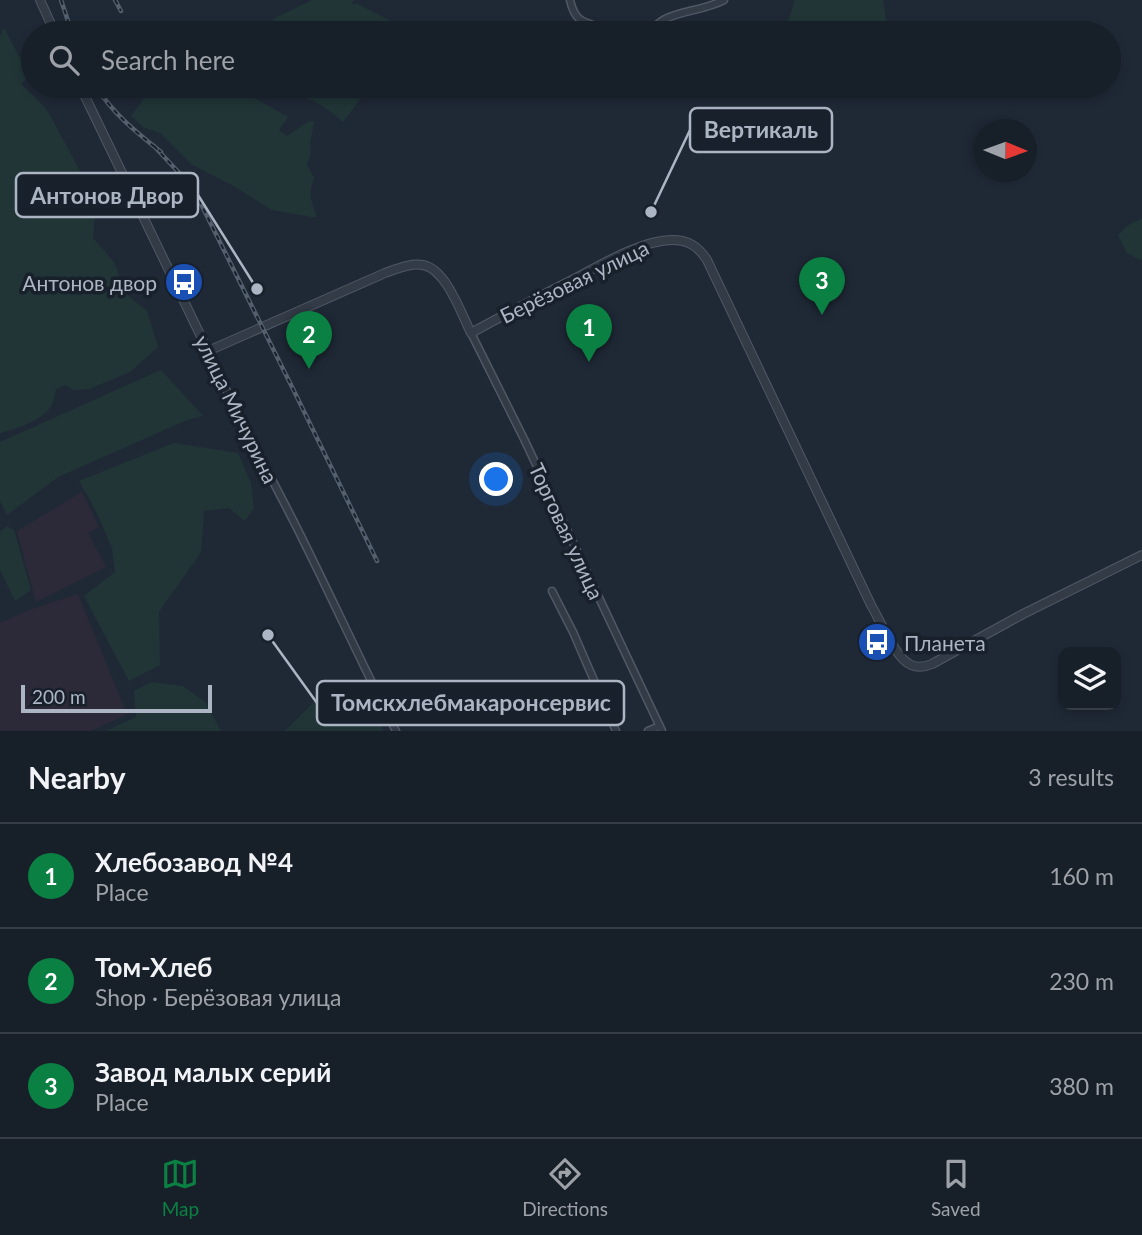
<!DOCTYPE html>
<meta charset="utf-8">
<style>
body{margin:0;font-family:Lato,sans-serif;background:#202730;color:#f1f3f6}
.controls{position:absolute;right:21px;bottom:21px;display:grid;overflow:hidden;border-radius:14px;box-shadow:0 4px 10px #0003}
.controls button{width:63px;height:63px;display:grid;place-items:center;padding:0;border:0;border-bottom:2px solid #363d45;background:#171f28;color:#f1f3f6;font:35px sans-serif}
.compass{position:absolute;left:974px;top:119px;width:63px;height:63px;border-radius:50%;background:#171f28;box-shadow:0 4px 10px #0003;rotate:91deg}
.scale{position:absolute;left:21px;bottom:18px;width:191px;box-sizing:border-box;padding-left:7px;border:4px solid #acb5c4;border-top:0;font-size:19px;line-height:24px;white-space:nowrap;color:#acb5c4;-webkit-text-stroke:5px #18202b;paint-order:stroke}
.you{position:absolute;left:497px;top:480px;width:24px;height:24px;margin:-18px;border:5px solid #fff;border-radius:50%;background:#1a73e8;box-shadow:0 0 0 10px #1a73e833}
.badge{display:grid;place-items:center;width:46px;height:46px;border-radius:50%;background:#0b8043;color:#fff;font-size:23px;font-weight:700}
.pin{position:absolute;translate:-50% -58px;filter:drop-shadow(0 2px 4px #0008)}
.pin::after{content:'';position:absolute;top:37px;width:24px;height:21px;background:inherit;clip-path:polygon(0 0,100% 0,50% 100%)}
.list{margin:0;padding:0;list-style:none}
h2{display:flex;justify-content:space-between;align-items:center;height:91px;margin:0;padding:0 28px;font-size:30px}
h2 small{font-size:23px;font-weight:400;color:#9ea2a8}
.list li{display:grid;grid-template-columns:46px 1fr auto;gap:21px;align-items:center;box-sizing:border-box;height:105px;padding:0 28px;border-top:2px solid #363d45}
.list b{display:block;font-size:26px;white-space:nowrap}
.list p{margin:0;font-size:23px;white-space:nowrap;color:#9ea2a8}
.list em{font-size:23px;font-style:normal;color:#9ea2a8}
.icon{flex:none;width:38px;height:38px;fill:none;stroke:currentColor;stroke-width:2;stroke-linecap:round;stroke-linejoin:round}
.map{position:relative;flex:none;width:1142px;height:731px;overflow:hidden}
.search{position:absolute;background:#171f28;box-shadow:0 4px 10px #0003;left:21px;right:21px;top:21px;height:77px;display:flex;align-items:center;gap:18px;box-sizing:border-box;padding:0 24px;border-radius:38px;color:#9ea2a8;font-size:26px}
.sheet{height:406px;background:#171f28}
nav{display:flex;justify-content:space-around;align-items:center;box-sizing:border-box;height:98px;border-top:2px solid #363d45;background:#171f28;font-size:19px;color:#9ea2a8}
nav a{display:grid;justify-items:center;gap:4px}
nav .on{color:#0b8043}
.map>svg:first-child{display:block}
.medical{fill:#2c2a38}
.green{fill:#213537}
.lines{fill:none;stroke-linecap:round;stroke-linejoin:round}
.minor-casing{stroke:#505865;stroke-width:9}
.tertiary-casing{stroke:#505865;stroke-width:10}
.minor{stroke:#323b46;stroke-width:6}
.tertiary{stroke:#323b46;stroke-width:8}
.rail-casing{stroke:#545f6e;stroke-width:4.5}
.rail{stroke:#18202b;stroke-width:2;stroke-dasharray:5;stroke-linecap:butt}
.labels{text-anchor:middle;dominant-baseline:central;stroke-width:7;stroke-linejoin:round;paint-order:stroke}
.street-label{font-size:21px;fill:#acb5c4;stroke:#18202b}
.poi-label{font-size:21px;fill:#acb5c4;stroke:#18202b;text-anchor:end}
.leader{fill:none;stroke:#acb5c4;stroke-width:2.5}
.callout-dot{fill:#acb5c4;stroke:#18202b;stroke-width:2.5}
.callout{fill:#18202b;stroke:#acb5c4;stroke-width:2.5}
.callout-label{font-size:23px;text-anchor:middle;font-weight:bold;fill:#acb5c4}
</style>
<div class="map">
<svg width="1142" height="731" viewBox="0 0 1142 731">
<rect width="100%" height="100%" fill="#1f2936"/>
<!-- medical -->
<path class="medical" d="M 82,492 L 99,527 L 88,533 L 106,567 L 36,602 L 17,531 Z
M 78,594 L 127,714 L 91,731 L 0,731 L 0,623 L 29,610 Z"/>
<!-- green -->
<path class="green" d="M 312,0 L 353,0 L 352,4 L 357,4 L 389,20 L 388,33 L 273,33 L 273,19 Z
M 795,0 L 883,0 L 888,33 L 825,33 L 824,31 L 819,33 L 782,33 L 786,28 Z
M 4,28 L 29,75 L 21,84 L 44,106 L 52,119 L 80,171 L 84,187 L 96,204 L 93,238 L 114,262 L 126,294 L 147,311 L 158,347 L 130,372 L 89,389 L 74,390 L 65,385 L 56,389 C 55,394 54,401 51,406 C 42,421 16,429 0,433 L 0,37 Z
M 159,86 L 234,86 L 288,117 L 279,130 L 287,136 L 309,121 L 314,122 L 310,144 L 311,153 L 307,164 L 314,178 C 308,194 311,201 317,217 L 312,217 L 272,210 L 237,188 L 191,164 L 160,133 L 143,127 L 131,116 L 143,100 L 143,93 Z
M 269,86 L 370,86 L 343,122 C 332,112 317,101 303,97 C 291,93 279,92 269,86 Z
M 1142,218 L 1142,259 L 1140,260 L 1127,253 L 1118,235 L 1127,226 Z
M 161,370 L 203,416 L 187,420 L 58,477 L 7,515 L 0,501 L 0,442 Z
M 174,443 L 238,453 L 251,483 L 254,508 L 245,521 L 229,508 L 204,511 L 201,552 L 159,612 L 160,665 L 129,681 L 84,596 L 115,572 L 112,548 L 96,511 L 79,481 Z
M 7,526 L 14,530 L 31,590 L 15,601 L 0,570 L 0,532 Z
M 151,682 L 183,686 L 205,702 L 221,731 L 106,731 L 136,717 L 134,691 Z
M 363,691 L 378,717 L 383,731 L 285,731 L 319,697 Z"/>
<g class="lines">
<defs>
<path id="minor" d="M 570,0 C 575,22 583,22 603,28
M 647,33 C 652,29 658,23 665,19 C 684,10 705,10 724,0
M 471,333 L 524,439 L 662,731
M 208,351 C 235,411 267,469 297,528 C 331,596 362,664 396,731
M 552,591 L 573,632 L 616,731
M 648,731 L 660,726"/>
<path id="tertiary" d="M 40,0 L 55,33
M 80,86 L 208,351 L 385,273 C 397,269 410,263 423,265 C 446,269 461,313 471,333 C 504,315 538,297 572,280 C 599,266 641,240 672,240 C 688,240 698,246 707,260 L 871,605 C 880,620 895,658 911,665 C 918,668 925,667 932,664 L 1023,614 L 1142,555"/>
</defs>
<!-- minor casing -->
<use href="#minor" class="minor-casing"/>
<!-- tertiary casing -->
<use href="#tertiary" class="tertiary-casing"/>
<!-- minor -->
<use href="#minor" class="minor"/>
<!-- tertiary -->
<use href="#tertiary" class="tertiary"/>
<defs>
<path id="rail" d="M 61,0 L 72,33
M 115,0 L 121,11
M 96,86 C 112,113 136,132 161,152
M 154,146 L 182,176 L 200,202 L 295,393 L 377,561"/>
</defs>
<!-- rail casing -->
<use href="#rail" class="rail-casing"/>
<!-- rail -->
<use href="#rail" class="rail"/>
</g>
<!-- icons -->
<defs>
<symbol id="bus-disc" viewBox="-11 -11 22 22"><circle r="9.5" fill="#1a4fb4" stroke="#18202b"/><path d="M-5-6H5V4H4V6H2V4H-2V6H-4V4H-5ZM-3.5-4V0h7V-4ZM-3.5 1.2v1.5H-2V1.2ZM2 1.2v1.5H3.5V1.2Z" fill="#fff"/></symbol>
</defs>
<g fill-rule="evenodd">
<use href="#bus-disc" x="162" y="260" width="44" height="44"/>
<use href="#bus-disc" x="855" y="620" width="44" height="44"/>
</g>
<g class="labels">
<!-- street labels -->
<g class="street-label">
<text transform="translate(574 281) rotate(-26)">Берёзовая улица</text>
<text transform="translate(237 409) rotate(64)">улица Мичурина</text>
<text transform="translate(567 531) rotate(65)">Торговая улица</text>
</g>
<!-- poi labels -->
<g class="poi-label">
<text x="157" y="282">Антонов двор</text>
<text x="904" y="642" text-anchor="start">Планета</text>
</g>
</g>
<!-- callouts -->
<path class="leader" d="M651 212L690 130M257 289L198 195M268 635L317 703"/>
<g class="callout-dot">
<circle cx="651" cy="212" r="7"/>
<circle cx="257" cy="289" r="7"/>
<circle cx="268" cy="635" r="7"/>
</g>
<g class="callout">
<rect x="690" y="108" width="142" height="44" rx="7"/>
<rect x="16" y="173" width="182" height="44" rx="7"/>
<rect x="317" y="681" width="307" height="44" rx="7"/>
</g>
<g class="callout-label">
<text x="761" y="138">Вертикаль</text>
<text x="107" y="204">Антонов Двор</text>
<text x="471" y="711">Томскхлебмакаронсервис</text>
</g>
</svg>
<div class="controls">
<button><svg class="icon" aria-label="layers" viewBox="0 0 24 24"><path d="M12 4l9 5-9 5-9-5zM3 14l9 5 9-5"/></svg></button>
</div>
<svg class="compass" viewBox="-18 -18 36 36"><path d="M0-13l5 13h-10z" fill="#e53935"/><path d="M0 13l5-13h-10z" fill="#9ea2a8"/></svg>
<div class="scale">200 m</div>
<div class="you"></div>
<div class="pin badge" style="left:589px;top:362px">1</div>
<div class="pin badge" style="left:309px;top:369px">2</div>
<div class="pin badge" style="left:822px;top:315px">3</div>
<div class="search"><svg class="icon" aria-label="search" viewBox="0 0 24 24"><circle cx="10" cy="10" r="6"/><path d="M15 15l6 6"/></svg>Search here</div>
</div>
<section class="sheet">
<h2>Nearby<small>3 results</small></h2>
<ul class="list">
<li><span class="badge">1</span><div><b>Хлебозавод №4</b><p>Place</p></div><em>160 m</em></li>
<li><span class="badge">2</span><div><b>Том-Хлеб</b><p>Shop · Берёзовая улица</p></div><em>230 m</em></li>
<li><span class="badge">3</span><div><b>Завод малых серий</b><p>Place</p></div><em>380 m</em></li>
</ul>
</section>
<nav>
<a class="on"><svg class="icon" aria-label="map" viewBox="0 0 24 24"><path d="M3 6l6-2 6 2 6-2v14l-6 2-6-2-6 2zM9 4v14M15 6v14"/></svg>Map</a>
<a><svg class="icon" aria-label="directions" viewBox="0 0 24 24"><path d="M12 3l9 9-9 9-9-9zM9 14v-3h6M13 9l2 2-2 2"/></svg>Directions</a>
<a><svg class="icon" aria-label="saved" viewBox="0 0 24 24"><path d="M7 4h10v16l-5-4-5 4z"/></svg>Saved</a>
</nav>
